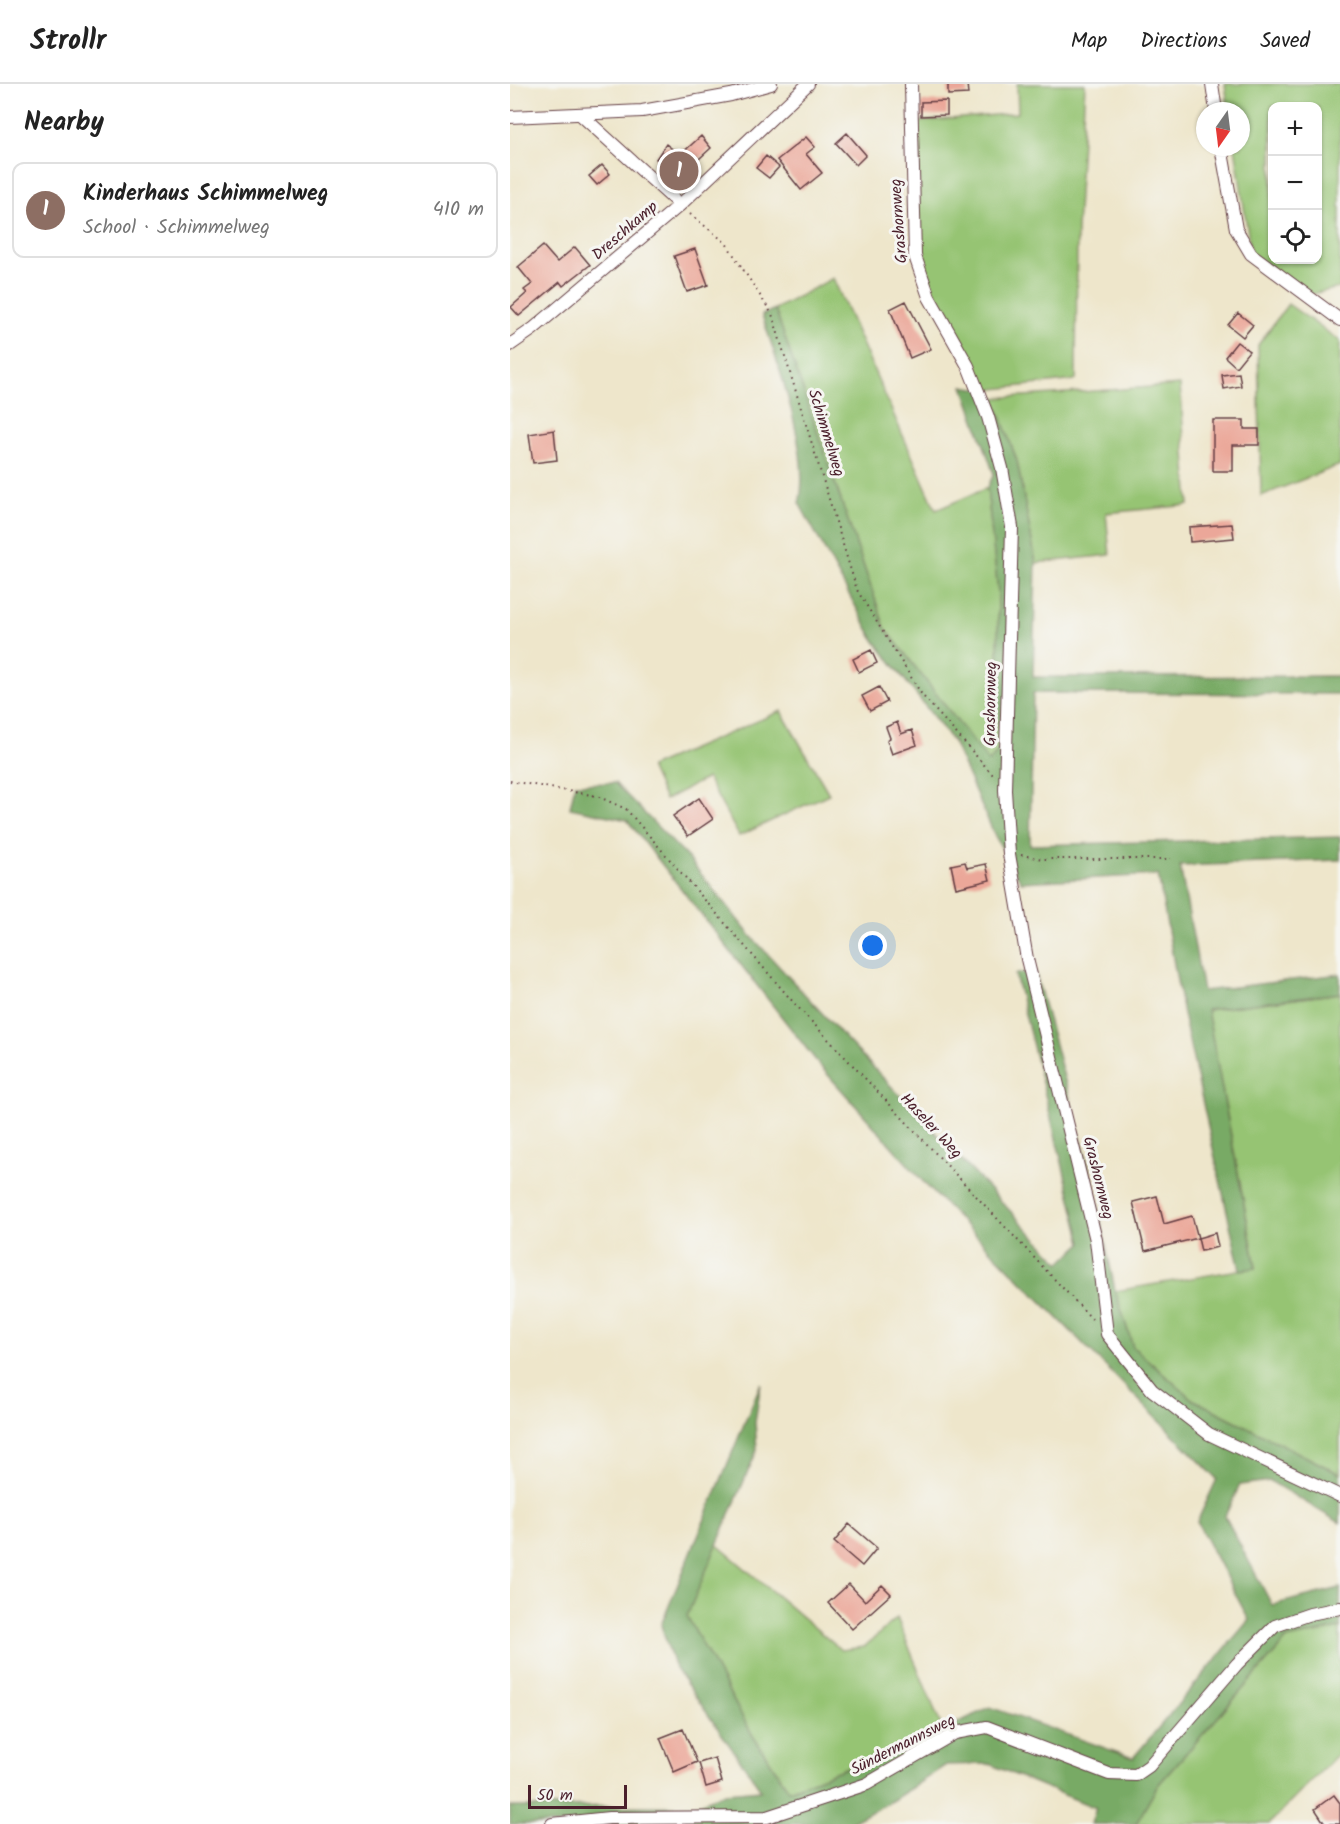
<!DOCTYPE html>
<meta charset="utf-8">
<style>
body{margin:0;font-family:Kalam,sans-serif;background:#f2f2f2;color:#222}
.controls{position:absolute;right:18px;top:18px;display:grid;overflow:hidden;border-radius:12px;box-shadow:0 2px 4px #0004}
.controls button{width:54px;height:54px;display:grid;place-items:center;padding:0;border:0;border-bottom:2px solid #e0e0e0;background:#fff;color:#222;font:30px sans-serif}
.compass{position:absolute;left:686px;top:18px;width:54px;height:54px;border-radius:50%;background:#fff;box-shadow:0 2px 4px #0004;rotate:194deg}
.scale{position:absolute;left:18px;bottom:15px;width:99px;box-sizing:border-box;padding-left:6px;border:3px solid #4a1f2b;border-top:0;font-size:16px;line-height:21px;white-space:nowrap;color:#4a1f2b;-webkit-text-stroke:4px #f6f6f2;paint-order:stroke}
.you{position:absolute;left:363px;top:862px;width:21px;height:21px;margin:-15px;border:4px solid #fff;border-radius:50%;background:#1a73e8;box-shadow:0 0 0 9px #1a73e833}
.badge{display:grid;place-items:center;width:39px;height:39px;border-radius:50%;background:#c8321e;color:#fff;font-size:20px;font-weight:700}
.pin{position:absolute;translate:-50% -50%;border:3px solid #fff;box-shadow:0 2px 6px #0006}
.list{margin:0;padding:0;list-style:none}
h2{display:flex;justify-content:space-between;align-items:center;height:78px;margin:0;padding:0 24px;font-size:26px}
h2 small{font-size:20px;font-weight:400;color:#767676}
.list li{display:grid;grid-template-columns:39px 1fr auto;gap:18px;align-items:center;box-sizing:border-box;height:96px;margin:0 12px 12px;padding:0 12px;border:2px solid #e0e0e0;border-radius:12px}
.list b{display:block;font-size:22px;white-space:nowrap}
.list p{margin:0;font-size:20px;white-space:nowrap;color:#767676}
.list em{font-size:20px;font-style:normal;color:#767676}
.icon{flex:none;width:33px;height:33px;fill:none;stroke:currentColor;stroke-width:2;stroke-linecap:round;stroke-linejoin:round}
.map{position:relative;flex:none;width:830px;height:1740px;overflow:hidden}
header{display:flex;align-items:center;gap:36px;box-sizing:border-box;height:84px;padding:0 30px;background:#fff;border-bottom:2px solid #e0e0e0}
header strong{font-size:28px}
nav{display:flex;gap:33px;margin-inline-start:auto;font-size:21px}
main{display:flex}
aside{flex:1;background:#fff}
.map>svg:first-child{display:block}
.green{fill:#96c473;stroke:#70724f;stroke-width:1.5;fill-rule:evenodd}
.forest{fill:#78aa65;stroke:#616448;stroke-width:1.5}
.building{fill:#eba799}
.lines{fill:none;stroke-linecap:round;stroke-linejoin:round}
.street-casing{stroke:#633d43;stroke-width:14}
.path{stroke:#633d43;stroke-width:2;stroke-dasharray:1.5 4.5;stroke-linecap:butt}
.street{stroke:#fff;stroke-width:12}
.labels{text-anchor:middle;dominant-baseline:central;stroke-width:6;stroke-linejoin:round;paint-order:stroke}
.street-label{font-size:16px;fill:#4a1f2b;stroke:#f6f6f2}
</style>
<header>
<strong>Strollr</strong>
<nav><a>Map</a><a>Directions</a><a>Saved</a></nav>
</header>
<main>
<aside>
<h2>Nearby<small></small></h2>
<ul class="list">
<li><span class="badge" style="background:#8d6e63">1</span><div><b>Kinderhaus Schimmelweg</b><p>School · Schimmelweg</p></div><em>410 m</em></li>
</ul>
</aside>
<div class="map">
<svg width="830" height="1740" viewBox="0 0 830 1740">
<rect width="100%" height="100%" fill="#f6f6f2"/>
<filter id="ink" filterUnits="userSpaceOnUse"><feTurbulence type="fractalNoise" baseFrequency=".0167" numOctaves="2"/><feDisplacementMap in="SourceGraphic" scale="12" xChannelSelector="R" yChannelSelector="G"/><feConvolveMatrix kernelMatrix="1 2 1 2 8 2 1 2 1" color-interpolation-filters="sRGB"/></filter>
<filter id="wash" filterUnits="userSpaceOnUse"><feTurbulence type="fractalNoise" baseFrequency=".008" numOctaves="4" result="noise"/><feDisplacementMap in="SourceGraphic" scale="24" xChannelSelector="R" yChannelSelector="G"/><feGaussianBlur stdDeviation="1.35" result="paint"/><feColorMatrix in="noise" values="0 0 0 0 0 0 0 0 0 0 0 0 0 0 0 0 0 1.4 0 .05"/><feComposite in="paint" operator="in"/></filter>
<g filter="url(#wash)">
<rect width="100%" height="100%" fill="#eee6cb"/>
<!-- green -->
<path class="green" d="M 507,0 L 575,0 L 567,146 L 566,296 L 476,306 L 417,195 L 408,155 L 407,38 L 508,29 Z
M 715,0 L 830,0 L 830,204 L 797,211 L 741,170 L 725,63 L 731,63 L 731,27 L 719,27 ZM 762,22 L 808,22 L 808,176 L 762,176 Z
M 323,194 L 426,426 L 477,404 L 488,508 L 489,666 L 479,679 L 375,544 L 265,225 Z
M 778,220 L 830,257 L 830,381 L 751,412 L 748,261 Z
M 670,301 L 679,421 L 596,429 L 600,471 L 526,479 L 507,377 L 484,314 Z
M 271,627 L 319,710 L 229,752 L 197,694 L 155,716 L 140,683 Z
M 830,909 L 830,1390 L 682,1315 L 623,1263 L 605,1207 L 746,1183 L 697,926 Z
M 205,1459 L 331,1566 L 354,1563 L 387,1534 L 433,1646 L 279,1706 L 243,1652 L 177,1532 Z
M 830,1544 L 830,1668 L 759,1740 L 626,1740 L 648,1701 L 777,1555 Z"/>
<!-- forest -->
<path class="forest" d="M 265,225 L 375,544 L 479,678 L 489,666 L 488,508 L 477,404 L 484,390 L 453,302 L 476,306 L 484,314 L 507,377 L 526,479 L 523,593 L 830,592 L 830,610 L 523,609 L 520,761 L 830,753 L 830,776 L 670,782 L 693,907 L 830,890 L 830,909 L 697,926 L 746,1184 L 730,1186 L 673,930 L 648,791 L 511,798 L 485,752 L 443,658 L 364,556 L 289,419 C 302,372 267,278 252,231 Z
M 105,699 L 178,774 L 240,851 L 336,955 L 550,1179 L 572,1159 L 505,890 L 525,887 L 583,1099 L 605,1206 L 623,1263 L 682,1315 L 830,1390 L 830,1439 L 760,1397 L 730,1401 L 715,1432 L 762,1521 L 830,1504 L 830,1544 L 777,1555 L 648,1701 L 626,1740 L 581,1740 L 586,1724 L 479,1680 L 436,1681 L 383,1716 L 339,1740 L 0,1740 L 0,1723 L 182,1722 L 215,1709 L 251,1706 L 164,1582 L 151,1541 L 251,1299 L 245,1338 L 247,1366 L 177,1532 L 243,1652 L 279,1706 L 433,1646 L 480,1623 L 623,1674 L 739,1536 L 687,1438 L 707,1395 L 417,1102 L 311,983 L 117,736 L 60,724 L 65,700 Z"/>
<g id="blocks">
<!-- building -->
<path class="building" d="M 438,0 L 457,0 L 458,10 L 438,11 Z
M 437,17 L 437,31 L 411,32 L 411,18 Z
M 337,49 L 356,71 L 346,81 L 326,59 Z
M 191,52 L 201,64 L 178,85 L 169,75 L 159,87 L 146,75 L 156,60 L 170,71 Z
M 296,53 L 305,63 L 296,70 L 312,89 L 291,106 L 267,76 Z
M 256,72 L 269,83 L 259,94 L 246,84 Z
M 92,81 L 100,90 L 87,101 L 79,92 Z
M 33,162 L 47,178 L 65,163 L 80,181 L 53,202 L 50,198 L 9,232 L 1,223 L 17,209 L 14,206 L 22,200 L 8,183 Z
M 185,165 L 198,201 L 177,208 L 164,172 Z
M 396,217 L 421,265 L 400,274 L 380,225 Z
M 728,229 L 743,241 L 733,253 L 718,241 Z
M 727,258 L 739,267 L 726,283 L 715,273 Z
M 729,289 L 731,302 L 714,305 L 712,291 Z
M 703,336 L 734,336 L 734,345 L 749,345 L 749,361 L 723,361 L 723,387 L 703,387 Z
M 44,346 L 47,376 L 23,379 L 19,350 Z
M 722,440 L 724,454 L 680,458 L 679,443 Z
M 361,566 L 367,579 L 349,588 L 343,575 Z
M 369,603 L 377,618 L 360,627 L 352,612 Z
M 387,638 L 391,650 L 402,646 L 407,661 L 382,670 L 377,656 L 380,654 L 376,643 Z
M 189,714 L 203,735 L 178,752 L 163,732 Z
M 455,778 L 457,784 L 476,780 L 480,796 L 446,804 L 441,781 Z
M 647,1112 L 654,1140 L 682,1132 L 688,1154 L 635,1167 L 623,1118 Z
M 705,1149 L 708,1163 L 691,1167 L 688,1154 Z
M 339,1440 L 367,1464 L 352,1482 L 324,1458 Z
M 339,1500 L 355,1517 L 372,1501 L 381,1510 L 342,1545 L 318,1519 Z
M 173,1645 L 187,1678 L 164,1688 L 150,1654 Z
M 205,1674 L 212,1698 L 196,1703 L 189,1679 Z
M 824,1711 L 830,1719 L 830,1740 L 815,1740 L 805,1725 Z"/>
</g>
</g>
<g filter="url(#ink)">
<use href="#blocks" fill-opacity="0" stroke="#633d43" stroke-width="1.5"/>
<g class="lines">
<defs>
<path id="street" d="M 401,0 L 405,172 L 419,213 L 458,282 L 478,333 L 492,384 L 502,443 L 495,706 L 499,770 L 517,875 L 586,1156 L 597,1250 L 642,1306 L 699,1350 L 830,1412
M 702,0 L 706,27
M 70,30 L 170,121
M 0,33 L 132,27 L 221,11 L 261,0
M 711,63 L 726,145 L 741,170 L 830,236
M 0,261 L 23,245 L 170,121 L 298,0
M 42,1740 L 99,1734 L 257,1733 L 357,1700 L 445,1649 L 477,1643 L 599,1690 L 626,1691 L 639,1682 L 727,1580 L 765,1542 L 800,1530 L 830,1524"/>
</defs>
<!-- street casing -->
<use href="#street" class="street-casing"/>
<!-- path -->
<path class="path" d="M 180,130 L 216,159 L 262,230 L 347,506 L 412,611 L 484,692
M 0,697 L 87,712 L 116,725 L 284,919 L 582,1235
M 511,771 L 533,775 L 661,775"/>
<!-- street -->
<use href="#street" class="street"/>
</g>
</g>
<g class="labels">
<!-- street labels -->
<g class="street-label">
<text transform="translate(389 137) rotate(-94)">Grashornweg</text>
<text transform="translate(115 147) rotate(-41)">Dreschkamp</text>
<text transform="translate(316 349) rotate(73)">Schimmelweg</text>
<text transform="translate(481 620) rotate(-89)">Grashornweg</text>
<text transform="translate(421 1042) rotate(47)">Haseler Weg</text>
<text transform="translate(588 1094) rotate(76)">Grashornweg</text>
<text transform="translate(393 1661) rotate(-27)">Sündermannsweg</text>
</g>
</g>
</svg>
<div class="controls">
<button>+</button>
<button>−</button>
<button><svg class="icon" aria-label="locate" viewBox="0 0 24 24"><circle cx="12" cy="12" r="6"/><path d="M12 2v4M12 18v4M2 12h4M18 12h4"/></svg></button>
</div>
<svg class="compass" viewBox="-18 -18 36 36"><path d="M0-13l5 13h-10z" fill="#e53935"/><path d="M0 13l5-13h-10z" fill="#767676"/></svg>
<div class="scale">50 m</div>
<div class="you"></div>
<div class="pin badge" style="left:169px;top:87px;background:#8d6e63">1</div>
</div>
</main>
